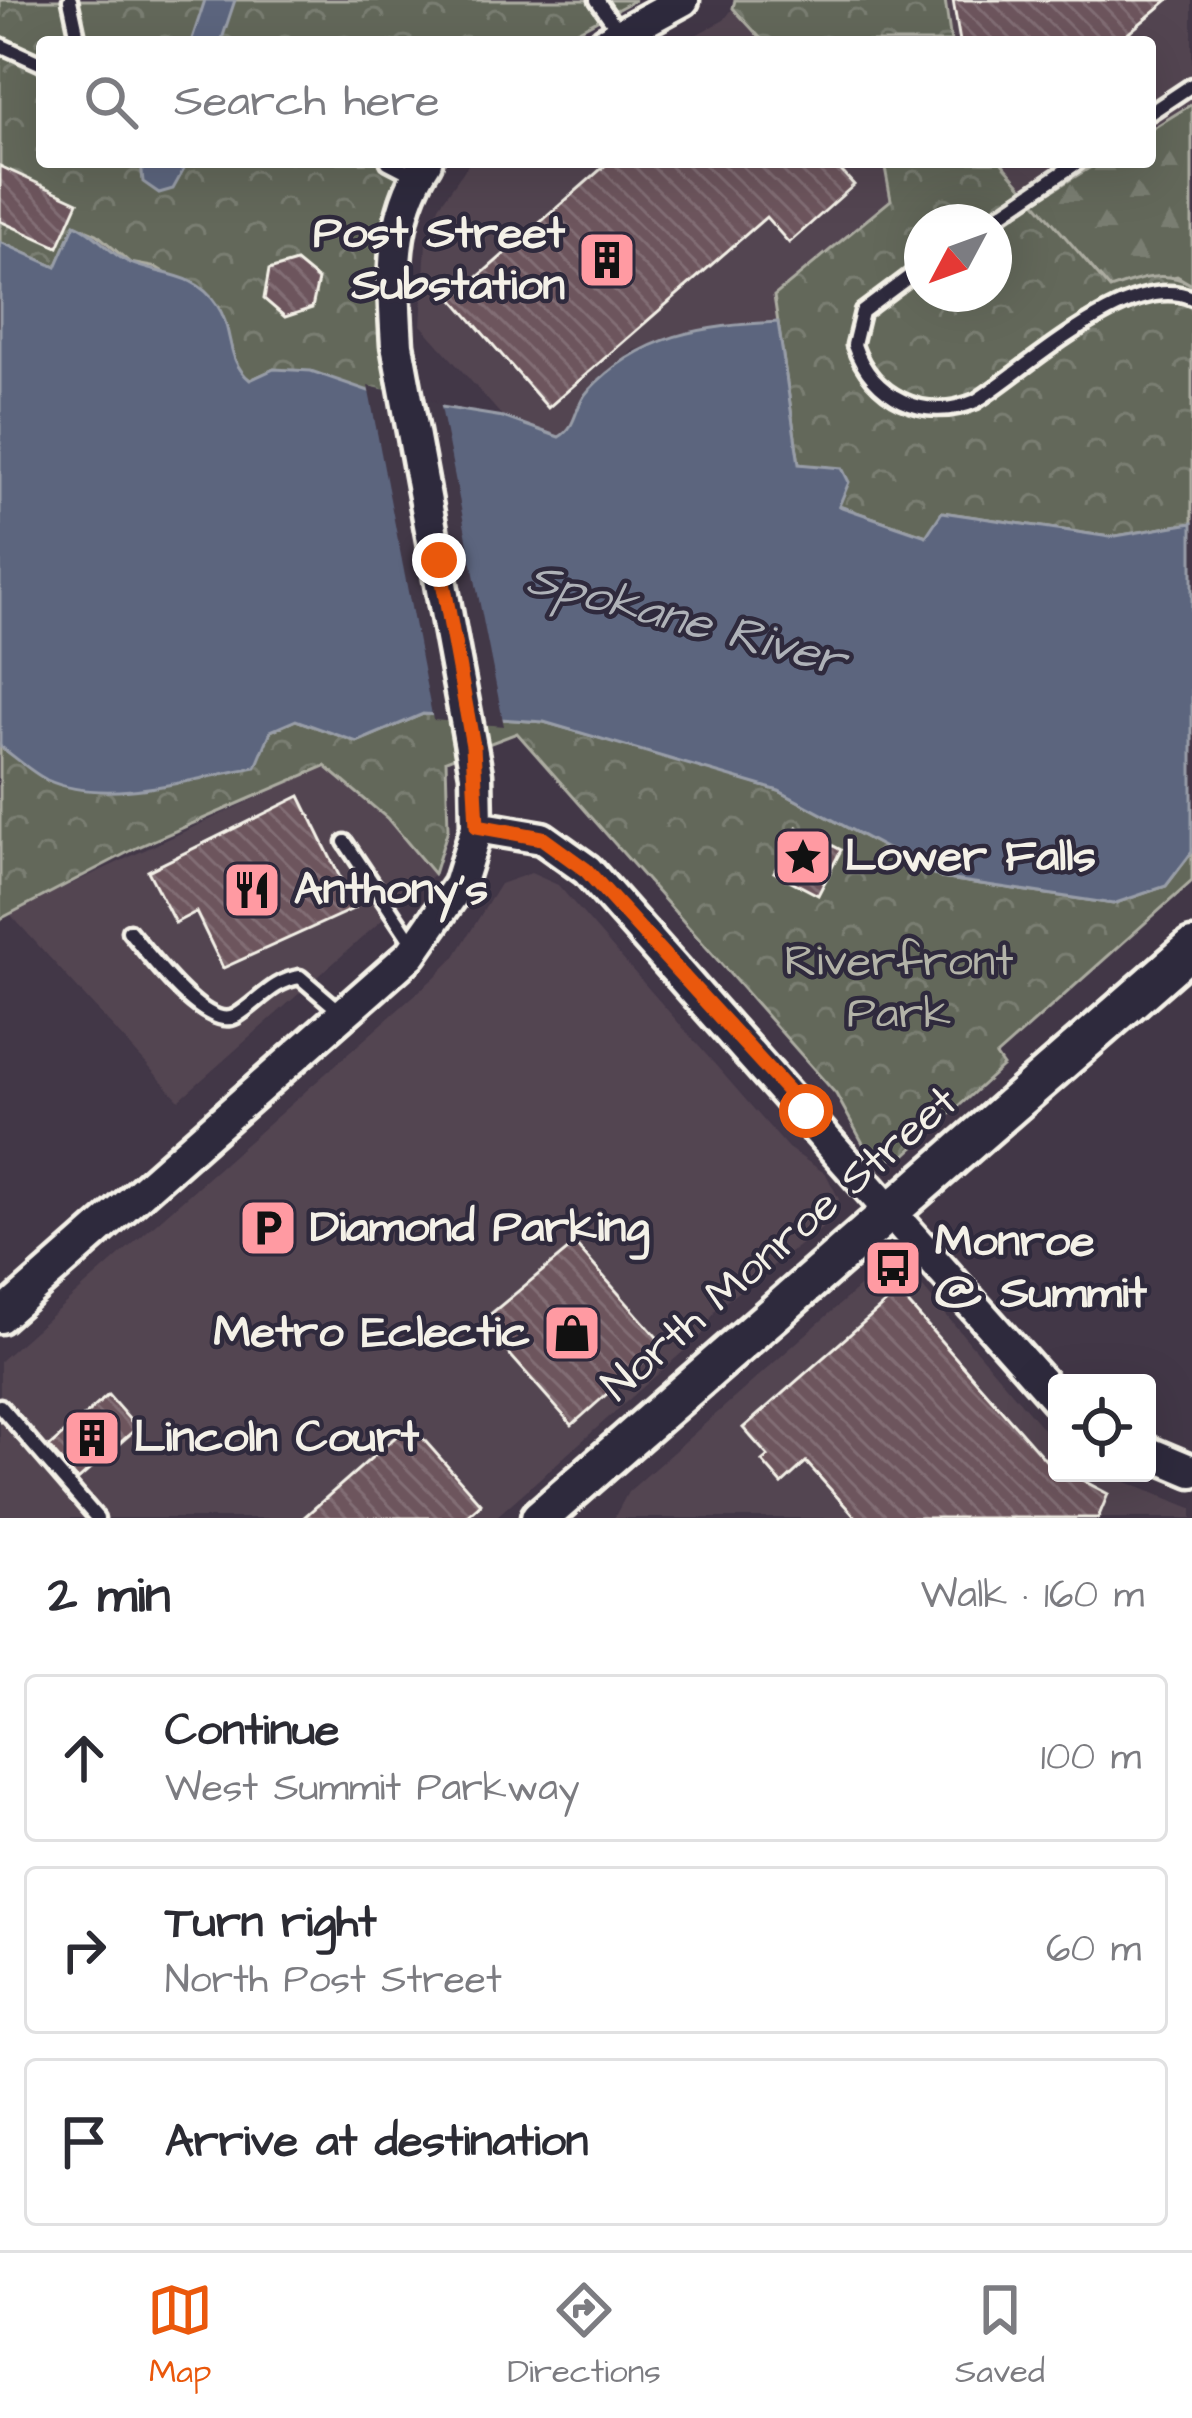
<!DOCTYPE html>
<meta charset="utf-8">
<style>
body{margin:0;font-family:"Architects Daughter",sans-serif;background:#f7f7f7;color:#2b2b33}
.controls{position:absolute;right:36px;bottom:36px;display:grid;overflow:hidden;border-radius:12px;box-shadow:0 12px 48px #0002}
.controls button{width:108px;height:108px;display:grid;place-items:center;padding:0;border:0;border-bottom:3px solid #e1e1e2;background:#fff;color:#2b2b33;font:60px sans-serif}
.compass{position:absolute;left:904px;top:204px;width:108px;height:108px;border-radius:50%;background:#fff;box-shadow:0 12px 48px #0002;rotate:229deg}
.stop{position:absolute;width:36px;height:36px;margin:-27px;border:9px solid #ea580c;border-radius:50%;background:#fff}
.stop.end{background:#ea580c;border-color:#fff;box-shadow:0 3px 12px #0008}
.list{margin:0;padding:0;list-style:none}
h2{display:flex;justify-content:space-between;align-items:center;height:156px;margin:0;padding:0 48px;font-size:51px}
h2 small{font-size:39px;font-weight:400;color:#7c7c81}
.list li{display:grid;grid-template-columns:78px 1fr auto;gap:36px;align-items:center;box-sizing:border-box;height:168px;margin:0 24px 24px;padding:0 24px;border:3px solid #e1e1e2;border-radius:12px}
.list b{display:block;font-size:45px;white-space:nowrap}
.list p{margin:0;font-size:39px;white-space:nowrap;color:#7c7c81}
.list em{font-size:39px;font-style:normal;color:#7c7c81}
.icon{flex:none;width:66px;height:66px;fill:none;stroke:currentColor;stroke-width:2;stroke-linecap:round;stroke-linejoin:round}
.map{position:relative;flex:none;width:1192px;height:1518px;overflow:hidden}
.search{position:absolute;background:#fff;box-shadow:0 12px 48px #0002;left:36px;right:36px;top:36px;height:132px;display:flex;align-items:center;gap:30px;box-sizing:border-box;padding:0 42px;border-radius:12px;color:#7c7c81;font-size:45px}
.sheet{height:732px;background:#fff}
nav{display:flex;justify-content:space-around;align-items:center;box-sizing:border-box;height:168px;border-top:3px solid #e1e1e2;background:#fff;font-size:33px;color:#7c7c81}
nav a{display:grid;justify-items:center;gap:6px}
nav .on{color:#ea580c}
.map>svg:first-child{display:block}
.built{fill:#524451}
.forest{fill:url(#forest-firs);stroke:#acaca1;stroke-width:3}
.park{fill:url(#park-crowns);stroke:#acaca1;stroke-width:3;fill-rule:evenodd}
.water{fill:#5b657e;stroke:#989da8;stroke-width:3}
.pier{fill:#423747}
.building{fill:url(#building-back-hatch);stroke:#f4f1e8;stroke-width:3}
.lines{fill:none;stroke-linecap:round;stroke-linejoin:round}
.service-casing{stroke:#f4f1e8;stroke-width:21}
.tertiary-casing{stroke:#f4f1e8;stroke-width:39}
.secondary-casing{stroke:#f4f1e8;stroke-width:45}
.service{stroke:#2f2a3d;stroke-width:12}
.tertiary{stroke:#2f2a3d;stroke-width:30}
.secondary{stroke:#2f2a3d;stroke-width:36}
.route{stroke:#ea580c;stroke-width:15}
.labels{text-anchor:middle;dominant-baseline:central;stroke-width:9;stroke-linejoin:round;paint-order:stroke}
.poi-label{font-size:45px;font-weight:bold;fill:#f4f1e8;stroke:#2f2a3d;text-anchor:start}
.park-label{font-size:45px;fill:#b3b3a8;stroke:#2f2a3d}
.street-label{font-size:45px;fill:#f4f1e8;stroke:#2f2a3d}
.water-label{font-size:48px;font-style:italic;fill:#afb2b8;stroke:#2f2a3d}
</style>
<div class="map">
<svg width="1192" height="1518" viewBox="0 0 1192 1518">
<defs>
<pattern id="forest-firs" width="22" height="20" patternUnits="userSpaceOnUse" patternTransform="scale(3)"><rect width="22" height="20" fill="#63685a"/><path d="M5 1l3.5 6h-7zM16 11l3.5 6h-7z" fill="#7a7e72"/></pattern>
<pattern id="park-crowns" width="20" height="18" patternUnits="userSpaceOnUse" patternTransform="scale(3)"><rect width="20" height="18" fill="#63685a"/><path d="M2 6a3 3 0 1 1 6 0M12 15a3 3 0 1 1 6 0" fill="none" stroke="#7a7e72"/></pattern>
<pattern id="building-back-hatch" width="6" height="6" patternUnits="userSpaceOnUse" patternTransform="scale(3)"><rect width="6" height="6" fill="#6d555d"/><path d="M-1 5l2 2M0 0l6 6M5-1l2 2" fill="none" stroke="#826e74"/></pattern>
</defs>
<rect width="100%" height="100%" fill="#423747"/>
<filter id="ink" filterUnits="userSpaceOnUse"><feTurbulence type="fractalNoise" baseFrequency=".00833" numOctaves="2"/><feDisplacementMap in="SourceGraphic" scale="24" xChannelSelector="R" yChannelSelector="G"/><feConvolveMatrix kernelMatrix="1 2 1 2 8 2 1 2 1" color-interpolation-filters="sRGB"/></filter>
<g filter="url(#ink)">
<!-- built -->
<path class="built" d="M 945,0 L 1192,0 L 1192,104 L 1150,130 L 1150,42 L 951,42 Z
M 733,8 L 764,42 L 682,42 L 724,20 Z
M 470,162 L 884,162 L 891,200 L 774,295 L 778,322 L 731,324 L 634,350 L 582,397 L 572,426 L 559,437 L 503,417 L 421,325 L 426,243 L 439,206 Z
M 1001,162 L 1099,162 L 1034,202 Z
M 325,766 L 387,818 L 434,874 L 179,1100 L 9,913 Z
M 531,873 L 558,885 L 788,1148 L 826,1174 L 839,1199 L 833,1220 L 716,1309 L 702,1335 L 495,1518 L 0,1518 L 0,1361 L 435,977 L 454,958 L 500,884 Z
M 885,1275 L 911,1279 L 922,1287 L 1057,1445 L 1057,1473 L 1103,1473 L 1192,1508 L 1192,1518 L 614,1518 L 628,1492 L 866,1281 Z"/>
<!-- forest -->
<path class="forest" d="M 1192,104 L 1192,285 L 1177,276 L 1110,289 L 1034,202 L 1099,162 L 1150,162 L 1150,130 Z"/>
<!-- park -->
<path class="park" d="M 0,0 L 635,0 L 556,42 L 42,42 L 42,162 L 409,162 C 361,235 379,318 392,399 L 274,369 L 250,380 L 236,369 L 219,307 L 157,268 L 130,263 L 97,234 L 75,225 L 56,267 L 0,242 Z
M 735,0 L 945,0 L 951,42 L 764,42 L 733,8 Z
M 884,162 L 1001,162 L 1110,289 C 1138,279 1165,269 1192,285 L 1192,523 L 1110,537 L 943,512 L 927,536 L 838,506 L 799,464 L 774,296 L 891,200 ZM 922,222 L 994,222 L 994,294 L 922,294 Z
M 423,714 L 544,722 L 712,770 L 779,791 L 941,878 L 1113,904 L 1166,886 L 1192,852 L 1192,881 L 996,1056 L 1003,1066 L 905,1155 L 889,1160 L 865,1147 L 836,1094 L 517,733 L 446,760 L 448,829 L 434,874 L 387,818 L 325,766 L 138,847 L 0,919 L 0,746 L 48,781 L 271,731 L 296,720 L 357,742 Z"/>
<!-- water -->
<path class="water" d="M 205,0 L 235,0 L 221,42 L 191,42 Z
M 141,162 L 188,162 L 173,189 L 159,193 L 143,182 Z
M 75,224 C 97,233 107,252 128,262 C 161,277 194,270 217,305 C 234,329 225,360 250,380 L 274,369 L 311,371 L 392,399 L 503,417 L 559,437 C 578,426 574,406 588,391 C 641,334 702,326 778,322 L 799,464 L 842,468 L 849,482 L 839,506 L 926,536 L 942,512 L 1110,537 L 1192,523 L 1192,852 L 1166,886 L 1113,904 L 941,878 L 779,791 L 544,722 L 423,714 L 357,742 L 296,720 L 271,731 L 256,767 C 195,778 107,807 47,780 C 31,772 15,757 0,746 L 0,242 L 56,267 Z"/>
<!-- pier -->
<path class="pier" d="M 368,386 L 440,402 L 504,726 L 433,720 Z"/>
<!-- building -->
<path class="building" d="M 953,0 L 1168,0 L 1118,42 L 960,42 Z
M 609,162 L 833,162 L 854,185 L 789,243 L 766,217 L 548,408 L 453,299 Z
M 0,166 L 78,202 L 58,247 L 0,221 Z
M 296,262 L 318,280 L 312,308 L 285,317 L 264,299 L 269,270 Z
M 300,796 L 355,908 L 223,968 L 196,912 L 175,923 L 148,871 Z
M 797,827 L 841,850 L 818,895 L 774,872 Z
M 575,1244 L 663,1344 L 572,1425 L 481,1322 Z
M 898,1292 L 1057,1473 L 1069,1473 L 1108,1494 L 1098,1518 L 856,1518 L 806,1462 L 782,1484 L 762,1461 L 768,1456 L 743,1428 Z
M 108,1395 L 137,1428 L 78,1480 L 49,1447 Z
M 410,1424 L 481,1504 L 465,1518 L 303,1518 Z"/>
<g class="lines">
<defs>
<path id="service" d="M 70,0 L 79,42
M 597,0 L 620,33
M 0,45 L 42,64
M 1150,113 L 1192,85
M 388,162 L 415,176
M 989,222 L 1078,162
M 922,267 L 862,312 L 854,345 C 872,397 924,423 976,401 C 1028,368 1131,270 1192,298
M 345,842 L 415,947
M 129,931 C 147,952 206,1033 236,1016 C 259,1002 272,981 300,977 L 342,1013
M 0,1406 L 97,1518"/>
<path id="tertiary" d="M 606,42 L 683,0
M 477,827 L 542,838 L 587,870 L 1057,1400
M 0,1317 L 411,954 L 459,885 L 477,827 L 476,774 L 397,345 C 393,281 389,217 426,162
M 1147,1452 L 1192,1471"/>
<path id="secondary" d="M 540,1518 L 1192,948"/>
</defs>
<!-- service casing -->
<use href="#service" class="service-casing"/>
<!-- tertiary casing -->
<use href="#tertiary" class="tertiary-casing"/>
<!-- secondary casing -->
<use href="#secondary" class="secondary-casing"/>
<!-- service -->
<use href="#service" class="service"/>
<!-- tertiary -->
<use href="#tertiary" class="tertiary"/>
<!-- secondary -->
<use href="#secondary" class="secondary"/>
</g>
</g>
<g class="lines" filter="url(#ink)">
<!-- route -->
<path class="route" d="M 439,560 L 473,746 L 477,826 L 542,838 L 586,870 L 806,1111"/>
</g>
<!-- icons -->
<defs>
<symbol id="building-square" viewBox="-11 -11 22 22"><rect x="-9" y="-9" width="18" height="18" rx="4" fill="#ff9aa2" stroke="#2f2a3d"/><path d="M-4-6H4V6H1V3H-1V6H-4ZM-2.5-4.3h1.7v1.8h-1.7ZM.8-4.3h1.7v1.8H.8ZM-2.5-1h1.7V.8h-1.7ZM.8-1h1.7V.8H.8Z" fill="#111"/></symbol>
<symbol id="sight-square" viewBox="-11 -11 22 22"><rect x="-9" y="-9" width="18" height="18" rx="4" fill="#ff9aa2" stroke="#2f2a3d"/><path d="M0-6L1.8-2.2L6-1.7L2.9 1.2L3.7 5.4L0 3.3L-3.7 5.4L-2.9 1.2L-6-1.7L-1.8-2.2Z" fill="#111"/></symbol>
<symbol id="restaurant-square" viewBox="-11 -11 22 22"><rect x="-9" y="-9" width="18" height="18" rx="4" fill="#ff9aa2" stroke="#2f2a3d"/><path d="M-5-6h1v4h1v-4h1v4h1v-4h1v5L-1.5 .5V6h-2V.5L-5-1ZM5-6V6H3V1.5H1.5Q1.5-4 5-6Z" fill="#111"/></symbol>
<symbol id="parking-square" viewBox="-11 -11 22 22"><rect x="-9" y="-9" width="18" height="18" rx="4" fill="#ff9aa2" stroke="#2f2a3d"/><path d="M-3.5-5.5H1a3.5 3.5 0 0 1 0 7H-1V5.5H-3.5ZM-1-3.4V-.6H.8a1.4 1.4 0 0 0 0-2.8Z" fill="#111"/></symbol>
<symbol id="bus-square" viewBox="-11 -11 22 22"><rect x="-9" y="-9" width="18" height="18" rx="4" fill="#ff9aa2" stroke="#2f2a3d"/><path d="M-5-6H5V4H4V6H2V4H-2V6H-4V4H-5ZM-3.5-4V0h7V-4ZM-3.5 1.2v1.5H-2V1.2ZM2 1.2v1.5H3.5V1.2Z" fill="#111"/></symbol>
<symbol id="shop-square" viewBox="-11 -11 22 22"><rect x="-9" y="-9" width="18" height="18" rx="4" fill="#ff9aa2" stroke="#2f2a3d"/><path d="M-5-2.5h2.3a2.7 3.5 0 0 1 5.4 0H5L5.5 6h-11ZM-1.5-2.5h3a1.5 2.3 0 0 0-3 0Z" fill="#111"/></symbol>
</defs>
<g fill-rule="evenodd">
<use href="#building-square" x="574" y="227" width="66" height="66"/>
<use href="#sight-square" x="770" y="824" width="66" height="66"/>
<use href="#restaurant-square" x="219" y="857" width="66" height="66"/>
<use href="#parking-square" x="235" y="1195" width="66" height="66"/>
<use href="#bus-square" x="860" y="1235" width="66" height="66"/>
<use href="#shop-square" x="539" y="1300" width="66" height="66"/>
<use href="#building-square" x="59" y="1405" width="66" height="66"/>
</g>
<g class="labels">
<!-- poi labels -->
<g class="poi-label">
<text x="565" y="234" text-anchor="end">Post Street<tspan x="565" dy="52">Substation</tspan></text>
<text x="845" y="857">Lower Falls</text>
<text x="294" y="890">Anthony's</text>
<text x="310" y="1228">Diamond Parking</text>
<text x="935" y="1242">Monroe<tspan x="935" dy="52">@ Summit</tspan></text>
<text x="530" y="1333" text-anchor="end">Metro Eclectic</text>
<text x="134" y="1438">Lincoln Court</text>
</g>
<!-- park labels -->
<g class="park-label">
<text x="899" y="962">Riverfront<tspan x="899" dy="52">Park</tspan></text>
</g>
<!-- street labels -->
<g class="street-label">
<text transform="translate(780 1244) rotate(-41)">North Monroe Street</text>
</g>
<!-- water labels -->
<g class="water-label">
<text transform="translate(686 620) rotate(15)">Spokane River</text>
</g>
</g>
</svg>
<div class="controls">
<button><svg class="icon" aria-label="locate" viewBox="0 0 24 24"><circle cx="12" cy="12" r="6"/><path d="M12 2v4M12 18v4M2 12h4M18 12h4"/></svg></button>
</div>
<svg class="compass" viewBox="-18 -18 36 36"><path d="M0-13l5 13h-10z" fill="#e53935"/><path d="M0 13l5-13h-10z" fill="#7c7c81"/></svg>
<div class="stop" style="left:806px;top:1111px"></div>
<div class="stop end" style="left:439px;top:560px"></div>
<div class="search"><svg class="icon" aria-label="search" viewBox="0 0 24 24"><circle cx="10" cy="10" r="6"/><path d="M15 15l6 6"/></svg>Search here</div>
</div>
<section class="sheet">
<h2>2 min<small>Walk · 160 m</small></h2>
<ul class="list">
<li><svg class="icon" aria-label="ahead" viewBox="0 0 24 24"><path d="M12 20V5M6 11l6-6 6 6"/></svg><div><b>Continue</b><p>West Summit Parkway</p></div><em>100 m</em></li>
<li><svg class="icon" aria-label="right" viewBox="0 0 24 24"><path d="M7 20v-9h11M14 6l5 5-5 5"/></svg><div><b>Turn right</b><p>North Post Street</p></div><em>60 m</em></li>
<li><svg class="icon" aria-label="arrive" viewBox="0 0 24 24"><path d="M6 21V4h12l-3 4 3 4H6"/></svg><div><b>Arrive at destination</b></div></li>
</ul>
</section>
<nav>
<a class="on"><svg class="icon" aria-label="map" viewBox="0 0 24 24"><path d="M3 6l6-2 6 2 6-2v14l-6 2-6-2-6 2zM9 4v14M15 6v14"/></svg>Map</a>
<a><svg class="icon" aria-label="directions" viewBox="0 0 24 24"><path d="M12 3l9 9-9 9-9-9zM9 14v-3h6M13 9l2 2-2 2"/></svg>Directions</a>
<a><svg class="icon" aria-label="saved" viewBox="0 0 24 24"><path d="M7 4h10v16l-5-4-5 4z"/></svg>Saved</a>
</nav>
